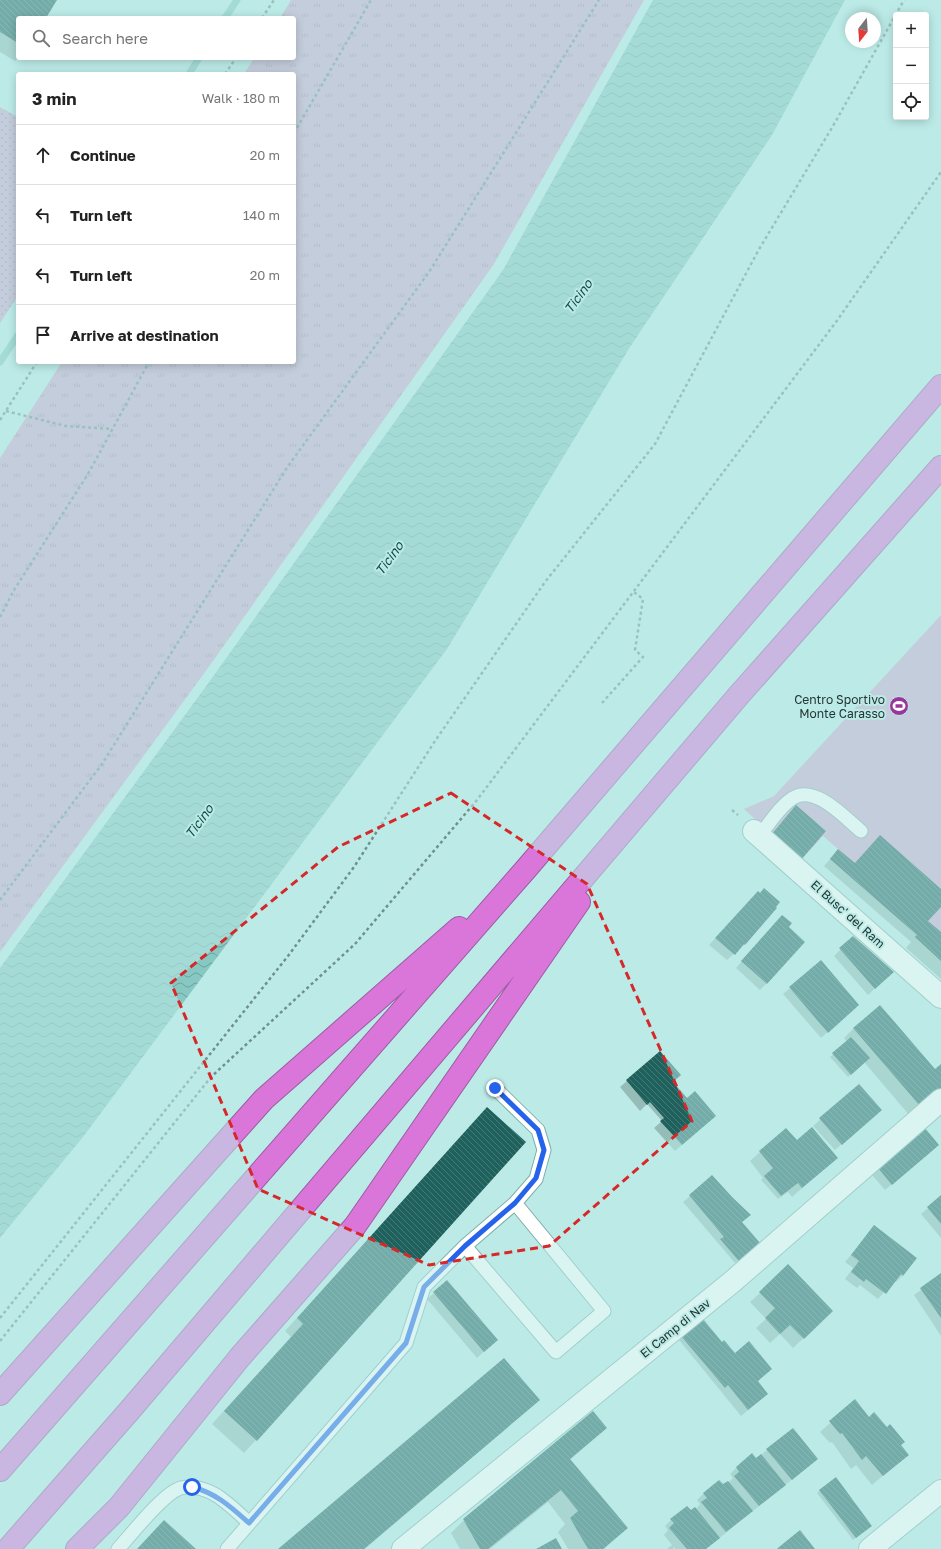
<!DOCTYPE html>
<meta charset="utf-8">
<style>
body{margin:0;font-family:"Golos Text",sans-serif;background:#f2f2f2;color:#222}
.controls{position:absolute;right:12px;top:12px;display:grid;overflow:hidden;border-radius:4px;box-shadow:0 2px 10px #0003}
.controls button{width:36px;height:36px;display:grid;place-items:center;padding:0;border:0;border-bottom:1px solid #e0e0e0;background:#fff;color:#222;font:20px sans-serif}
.compass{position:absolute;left:845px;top:12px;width:36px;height:36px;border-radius:50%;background:#fff;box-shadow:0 2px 10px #0003;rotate:197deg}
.stop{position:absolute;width:12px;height:12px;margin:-9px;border:3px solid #2563eb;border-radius:50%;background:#fff}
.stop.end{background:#2563eb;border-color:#fff;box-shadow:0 1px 4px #0008}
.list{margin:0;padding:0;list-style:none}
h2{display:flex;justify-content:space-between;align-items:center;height:52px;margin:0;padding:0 16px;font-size:17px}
h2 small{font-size:13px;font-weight:400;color:#767676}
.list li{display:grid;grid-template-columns:26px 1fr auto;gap:12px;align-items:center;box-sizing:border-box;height:60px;padding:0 16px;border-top:1px solid #e0e0e0}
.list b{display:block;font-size:15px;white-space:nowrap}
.list em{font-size:13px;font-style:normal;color:#767676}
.icon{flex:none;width:22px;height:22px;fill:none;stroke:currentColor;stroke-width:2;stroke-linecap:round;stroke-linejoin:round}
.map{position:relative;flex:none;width:941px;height:1549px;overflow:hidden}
.search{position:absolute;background:#fff;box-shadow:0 2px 10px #0003;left:16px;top:16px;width:280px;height:44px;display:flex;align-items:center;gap:10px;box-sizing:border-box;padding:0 14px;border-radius:4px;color:#767676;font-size:15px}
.panel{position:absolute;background:#fff;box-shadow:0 2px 10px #0003;left:16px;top:72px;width:280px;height:292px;border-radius:4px}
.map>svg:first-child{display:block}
.grass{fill:url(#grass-dots)}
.park{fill:url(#park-tufts)}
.garden{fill:#cfa9cd}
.water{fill:url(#water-waves)}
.shadow{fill:#0003}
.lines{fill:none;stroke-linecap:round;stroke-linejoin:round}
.stream{stroke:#87c8c3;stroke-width:7}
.building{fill:url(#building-back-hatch)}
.service-casing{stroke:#80adaa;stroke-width:15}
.minor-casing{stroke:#80adaa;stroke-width:24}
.motorway-casing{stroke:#9a5ea0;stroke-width:24}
.path{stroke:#70908e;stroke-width:2.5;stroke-dasharray:3 3;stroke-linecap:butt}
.service{stroke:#fff;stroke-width:13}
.minor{stroke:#fff;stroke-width:22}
.motorway{stroke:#da75da;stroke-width:22}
.route{stroke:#2563eb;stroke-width:5}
.marked{fill:none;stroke:#d62828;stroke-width:3;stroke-dasharray:8 5;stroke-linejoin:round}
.labels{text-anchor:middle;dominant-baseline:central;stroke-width:4;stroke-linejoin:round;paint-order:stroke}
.poi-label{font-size:12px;fill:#223433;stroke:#bcebe7;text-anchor:end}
.street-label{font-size:12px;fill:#223433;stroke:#bcebe7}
.water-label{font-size:13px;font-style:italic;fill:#114b48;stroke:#bcebe7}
</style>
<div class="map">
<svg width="941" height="1549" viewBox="0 0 941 1549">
<defs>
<pattern id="grass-dots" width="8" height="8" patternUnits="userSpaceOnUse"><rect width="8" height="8" fill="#cfa9cd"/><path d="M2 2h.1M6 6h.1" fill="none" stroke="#a88aa7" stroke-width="1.8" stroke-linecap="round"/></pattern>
<pattern id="park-tufts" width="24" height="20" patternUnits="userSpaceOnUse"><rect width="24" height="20" fill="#cfa9cd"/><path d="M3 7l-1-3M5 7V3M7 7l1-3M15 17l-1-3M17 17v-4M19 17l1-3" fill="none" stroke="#a88aa7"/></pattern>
<pattern id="water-waves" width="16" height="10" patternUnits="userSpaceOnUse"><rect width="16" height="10" fill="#87c8c3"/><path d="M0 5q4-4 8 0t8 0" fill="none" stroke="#6ea39f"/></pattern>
<pattern id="building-back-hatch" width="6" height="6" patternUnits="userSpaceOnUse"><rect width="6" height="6" fill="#1e615d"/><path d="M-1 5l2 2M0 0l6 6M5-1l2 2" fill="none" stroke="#467976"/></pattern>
</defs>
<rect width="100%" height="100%" fill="#bcebe7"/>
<!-- grass -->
<path class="grass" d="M 0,107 L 18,117 L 18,296 L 0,323 Z"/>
<!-- park -->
<path class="park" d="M 291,0 L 644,0 L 494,264 L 208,668 L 0,952 L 0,458 L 62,362 L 294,362 L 294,74 L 244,74 L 254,58 L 294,58 L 294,18 L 280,18 Z"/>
<!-- garden -->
<path class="garden" d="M 941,615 L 941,961 L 915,937 L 917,935 L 830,859 L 838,849 L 823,836 L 800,861 L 744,809 L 774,796 Z"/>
<!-- water -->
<path class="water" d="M 653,0 L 845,0 L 772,135 L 630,347 L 447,649 L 83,1137 L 0,1238 L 0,968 L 212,678 L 503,270 Z"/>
<!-- shadow -->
<path class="shadow" d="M 0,0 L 55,0 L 45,18 L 18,18 L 18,58 L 15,61 L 0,52 Z
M 880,836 L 941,891 L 941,905 L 927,921 L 941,933 L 941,979 L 906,948 L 911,942 L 824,866 L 838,850 L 854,864 Z
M 774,907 L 776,908 L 744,945 L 727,960 L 709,945 L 734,918 Z
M 776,922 L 787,927 L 767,983 L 760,990 L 736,968 Z
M 853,937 L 886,978 L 868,995 L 834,956 Z
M 790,988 L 858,1005 L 821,1038 L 783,994 Z
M 854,1028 L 935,1071 L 941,1065 L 941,1090 L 910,1116 L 864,1062 L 848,1077 L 830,1057 L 847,1042 L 844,1038 Z
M 660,1052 L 672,1083 L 708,1122 L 675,1151 L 654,1128 L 662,1121 L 647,1104 L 640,1111 L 620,1087 Z
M 859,1085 L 874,1116 L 835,1150 L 813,1126 Z
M 487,1108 L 256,1440 L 244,1453 L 212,1424 L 291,1337 L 285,1331 Z
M 786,1129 L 796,1142 L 837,1158 L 792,1197 L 788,1192 L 778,1199 L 761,1180 L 763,1178 L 750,1161 Z
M 931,1152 L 885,1190 L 872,1175 L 878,1168 Z
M 712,1177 L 750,1215 L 741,1223 L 755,1246 L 735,1263 L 683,1202 Z
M 941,1197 L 941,1238 L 921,1214 Z
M 874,1227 L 915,1259 L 902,1276 L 896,1282 L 894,1281 L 878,1299 L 860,1285 L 857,1288 L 845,1279 L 853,1268 L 845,1262 Z
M 941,1275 L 941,1336 L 914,1295 Z
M 434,1293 L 490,1346 L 477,1358 L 427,1299 Z
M 760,1293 L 822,1321 L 793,1348 L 780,1334 L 770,1343 L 756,1328 L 766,1319 L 750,1302 Z
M 682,1337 L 720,1342 L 735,1354 L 771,1369 L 757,1382 L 767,1394 L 741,1416 L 679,1340 Z
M 539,1400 L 365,1549 L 280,1549 Z
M 855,1401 L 869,1418 L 900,1446 L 907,1455 L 872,1485 L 856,1465 L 851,1469 L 832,1442 L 830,1443 L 820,1432 Z
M 606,1428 L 570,1460 L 627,1528 L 604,1549 L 568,1549 L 558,1532 L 565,1524 L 548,1502 L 490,1549 L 460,1549 L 451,1533 L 464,1520 Z
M 767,1450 L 810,1465 L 706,1549 L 675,1549 L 674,1547 L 673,1549 L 667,1549 L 672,1545 L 664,1535 L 668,1530 L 665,1526 L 671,1520 L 696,1509 L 700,1504 L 697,1500 L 703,1494 L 719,1481 L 723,1486 L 728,1483 L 733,1478 L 730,1474 L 736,1468 L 752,1455 L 756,1459 Z
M 820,1490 L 868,1528 L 853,1540 L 817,1493 Z"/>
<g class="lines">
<!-- stream -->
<path class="stream" d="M 225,18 L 237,0
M 189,74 L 199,58
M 0,362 L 18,335"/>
</g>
<!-- building -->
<path class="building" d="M 0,0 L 57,0 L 46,18 L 18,18 L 18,43 L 0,32 Z
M 796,805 L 826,831 L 800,861 L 771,835 Z
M 880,835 L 941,889 L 941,907 L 928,921 L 941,932 L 941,961 L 915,937 L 917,935 L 830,859 L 838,849 L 855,863 Z
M 764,888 L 780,902 L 776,907 L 777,908 L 745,945 L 744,944 L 735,955 L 715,938 L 758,891 L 760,893 Z
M 782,915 L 792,923 L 789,927 L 805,942 L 767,984 L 741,961 Z
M 853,936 L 894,972 L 875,989 L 839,948 Z
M 821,960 L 859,1005 L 828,1033 L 789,987 Z
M 880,1005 L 935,1069 L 941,1064 L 941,1090 L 921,1107 L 853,1028 Z
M 851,1037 L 870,1058 L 851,1075 L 832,1053 Z
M 660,1051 L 681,1075 L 673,1082 L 687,1098 L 695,1091 L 716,1116 L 682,1145 L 660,1121 L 664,1118 L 650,1102 L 647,1105 L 626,1080 Z
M 859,1084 L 882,1110 L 842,1145 L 819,1118 Z
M 487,1107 L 526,1142 L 257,1441 L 224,1411 L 303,1324 L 297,1318 Z
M 812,1127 L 838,1158 L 802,1188 L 798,1183 L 781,1196 L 764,1176 L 773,1168 L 759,1151 L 786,1128 L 797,1140 Z
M 925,1128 L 939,1145 L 892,1185 L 878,1168 Z
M 712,1175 L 733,1198 L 751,1215 L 742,1222 L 760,1243 L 739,1261 L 720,1239 L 724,1237 L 689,1195 Z
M 941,1195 L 941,1224 L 927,1207 Z
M 874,1225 L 917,1258 L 903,1276 L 901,1274 L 886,1294 L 866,1279 L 864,1282 L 851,1272 L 859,1261 L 851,1255 Z
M 788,1264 L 833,1311 L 804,1339 L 790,1325 L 780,1334 L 765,1318 L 775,1308 L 759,1292 Z
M 941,1273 L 941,1318 L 920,1288 Z
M 447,1280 L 498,1340 L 484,1352 L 433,1292 Z
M 703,1319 L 722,1342 L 724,1340 L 735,1353 L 749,1341 L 772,1369 L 758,1381 L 768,1394 L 748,1410 L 728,1385 L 725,1388 L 681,1336 Z
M 504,1358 L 540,1400 L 364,1549 L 278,1549 Z
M 855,1399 L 869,1417 L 874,1412 L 887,1427 L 890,1424 L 905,1442 L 901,1445 L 909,1455 L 883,1476 L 866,1456 L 862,1460 L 842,1433 L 840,1434 L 829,1421 Z
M 593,1411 L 607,1428 L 570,1459 L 628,1528 L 603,1549 L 588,1549 L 570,1518 L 578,1511 L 561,1490 L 488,1549 L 480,1549 L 463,1519 Z
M 793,1428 L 818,1459 L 792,1480 L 766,1449 Z
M 752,1453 L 756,1458 L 761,1454 L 786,1485 L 759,1506 L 734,1476 L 739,1472 L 736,1467 Z
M 836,1477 L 872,1526 L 856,1538 L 819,1490 Z
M 719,1480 L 723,1484 L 728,1481 L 753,1511 L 726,1532 L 701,1502 L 707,1498 L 703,1493 Z
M 687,1506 L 691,1510 L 695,1507 L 720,1538 L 706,1549 L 687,1549 L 669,1528 L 674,1523 L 670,1519 Z
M 164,1520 L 196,1549 L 137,1549 Z
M 800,1530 L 815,1549 L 777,1549 L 779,1547 Z
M 556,1538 L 562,1549 L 536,1549 Z"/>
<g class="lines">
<defs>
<path id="service" d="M 760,835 C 769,824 780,806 793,798 C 815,784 845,818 861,831
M 495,1088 L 538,1130 L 544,1150 L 536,1179 L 515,1203
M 118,1549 C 131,1535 164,1492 181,1488 C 194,1485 209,1490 219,1497 C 230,1505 240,1514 249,1523
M 227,1549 L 406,1343 L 424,1287 L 465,1246 L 515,1203 L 604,1311 L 556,1352 L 465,1246"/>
<path id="minor" d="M 754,831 L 941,997
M 403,1549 L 732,1282 L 941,1100
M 870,1549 L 941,1491"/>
<path id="motorway" d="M 0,1394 L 264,1099 L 459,928
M 0,1470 L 526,869 L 941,386
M 8,1549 L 130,1410 L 739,695 L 941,467
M 77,1549 L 119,1507 L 240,1357 L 355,1226 L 579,902"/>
</defs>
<!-- service casing -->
<use href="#service" class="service-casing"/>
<!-- minor casing -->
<use href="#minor" class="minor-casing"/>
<!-- motorway casing -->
<use href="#motorway" class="motorway-casing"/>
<!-- path -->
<path class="path" d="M 262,18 L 274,0
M 225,74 L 236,58
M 294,133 L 371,0
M 6,411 L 66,426 L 112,429
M 0,420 L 37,362
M 0,617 L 14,590 L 88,474 L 149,362
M 602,703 L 643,657 L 635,650 L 643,599 L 634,592
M 732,810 L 738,815
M 0,900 L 102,764 L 288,466 L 429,272 L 599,0
M 0,1318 L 288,956 L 354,867 L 435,741 L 545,582 L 655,444 L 758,251 L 833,126 L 904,0
M 0,1341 L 211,1077 L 355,944 L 477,800 L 836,322 L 941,172"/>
<!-- service -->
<use href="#service" class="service"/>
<!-- minor -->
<use href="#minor" class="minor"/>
<!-- motorway -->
<use href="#motorway" class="motorway"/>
</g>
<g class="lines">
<!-- route -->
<path class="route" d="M 192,1487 C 216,1493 231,1507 249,1523 L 406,1343 L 424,1287 L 465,1246 L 515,1203 L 536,1178 L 544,1150 L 538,1130 L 495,1088"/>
</g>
<!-- marked area -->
<path d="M0 0H941V1549H0ZM 451,793 L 587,884 L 692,1121 L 549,1246 L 429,1265 L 258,1189 L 171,983 L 338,847 Z" fill="#bcebe7" fill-opacity=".55" fill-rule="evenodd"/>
<path class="marked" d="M 451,793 L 587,884 L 692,1121 L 549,1246 L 429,1265 L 258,1189 L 171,983 L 338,847 Z"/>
<!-- icons -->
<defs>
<symbol id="stadium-disc" viewBox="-11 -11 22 22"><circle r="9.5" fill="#99359b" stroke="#bcebe7"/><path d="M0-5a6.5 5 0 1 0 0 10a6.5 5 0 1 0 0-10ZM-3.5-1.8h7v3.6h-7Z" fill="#fff"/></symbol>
</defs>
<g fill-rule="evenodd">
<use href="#stadium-disc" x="888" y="695" width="22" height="22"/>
</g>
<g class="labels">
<!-- poi labels -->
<g class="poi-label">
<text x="885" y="699">Centro Sportivo<tspan x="885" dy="14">Monte Carasso</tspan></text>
</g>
<!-- street labels -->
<g class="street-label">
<text transform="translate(848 914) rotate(42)">El Busc' del Ram</text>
<text transform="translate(675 1328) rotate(-39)">El Camp di Nav</text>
</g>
<!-- water labels -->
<g class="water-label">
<text transform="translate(578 296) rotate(-54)">Ticino</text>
<text transform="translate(389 558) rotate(-54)">Ticino</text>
<text transform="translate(199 821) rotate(-54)">Ticino</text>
</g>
</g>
</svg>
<div class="controls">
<button>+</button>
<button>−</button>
<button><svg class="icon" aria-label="locate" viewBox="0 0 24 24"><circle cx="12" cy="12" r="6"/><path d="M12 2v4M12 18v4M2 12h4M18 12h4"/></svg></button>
</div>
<svg class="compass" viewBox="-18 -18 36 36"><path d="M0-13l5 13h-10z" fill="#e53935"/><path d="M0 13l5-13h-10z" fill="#767676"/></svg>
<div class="stop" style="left:192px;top:1487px"></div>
<div class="stop end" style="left:495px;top:1088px"></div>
<div class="search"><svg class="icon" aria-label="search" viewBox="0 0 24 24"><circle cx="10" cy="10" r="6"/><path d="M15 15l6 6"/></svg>Search here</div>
<section class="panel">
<h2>3 min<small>Walk · 180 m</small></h2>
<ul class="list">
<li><svg class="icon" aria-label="ahead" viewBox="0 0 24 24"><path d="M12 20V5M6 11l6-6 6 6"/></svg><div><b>Continue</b></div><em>20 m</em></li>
<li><svg class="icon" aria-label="left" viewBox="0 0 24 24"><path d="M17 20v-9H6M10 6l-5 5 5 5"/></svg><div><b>Turn left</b></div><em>140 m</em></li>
<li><svg class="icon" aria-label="left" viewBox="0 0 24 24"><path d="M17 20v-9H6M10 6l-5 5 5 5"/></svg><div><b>Turn left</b></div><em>20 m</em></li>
<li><svg class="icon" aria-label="arrive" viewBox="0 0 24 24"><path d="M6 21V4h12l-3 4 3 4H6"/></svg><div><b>Arrive at destination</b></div></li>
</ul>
</section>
</div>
